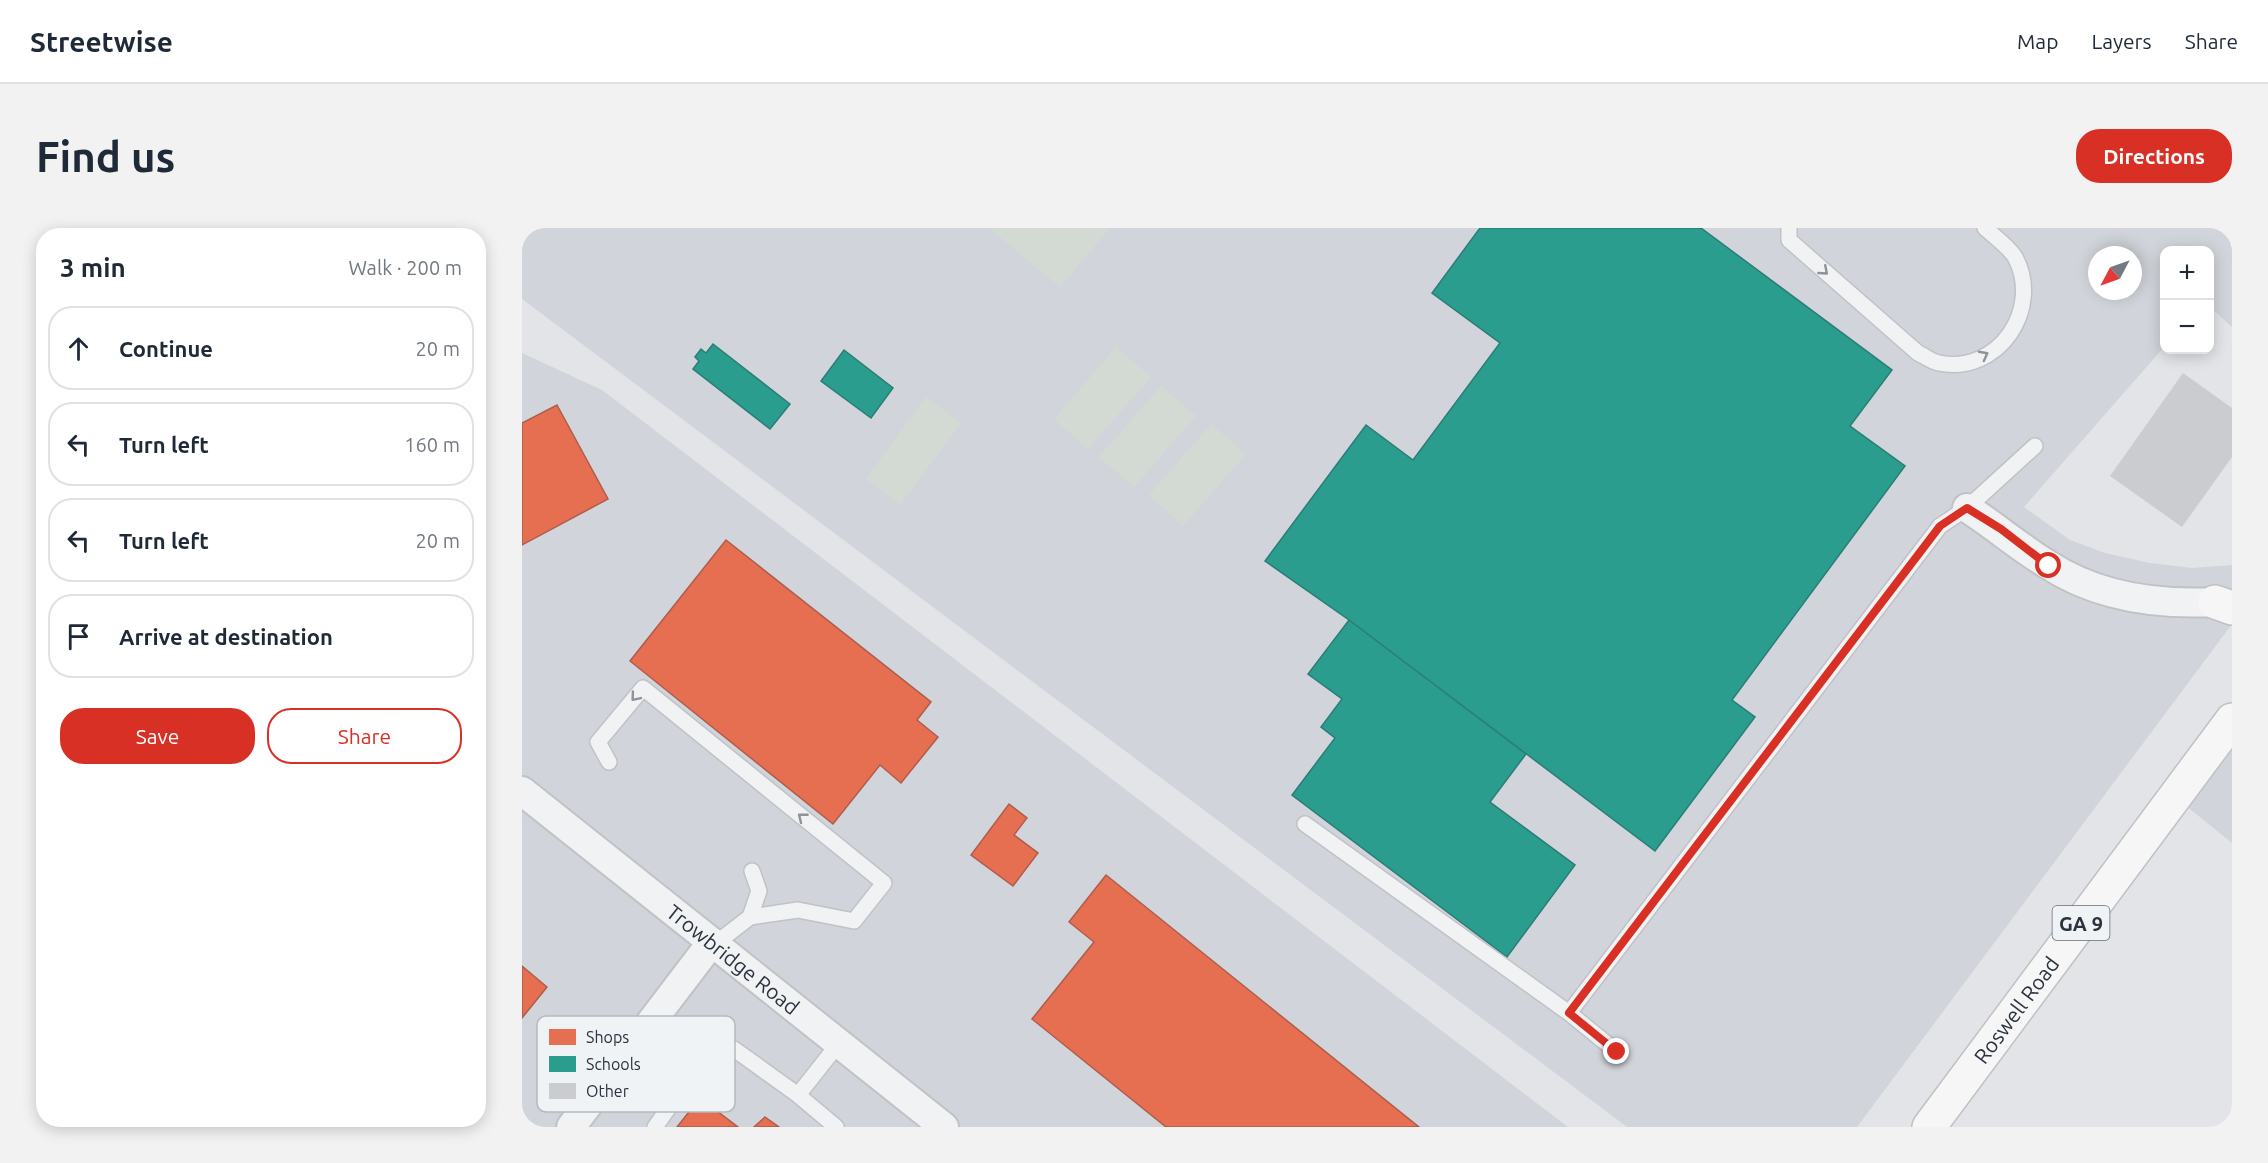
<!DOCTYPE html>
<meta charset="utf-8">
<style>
body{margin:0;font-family:Ubuntu,sans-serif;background:#f2f2f3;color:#1f2937}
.controls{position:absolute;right:18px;top:18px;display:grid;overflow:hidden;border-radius:12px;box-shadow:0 3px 15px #0003}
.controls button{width:54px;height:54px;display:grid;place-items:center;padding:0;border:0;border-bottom:2px solid #e0e1e3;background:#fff;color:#1f2937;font:30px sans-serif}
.compass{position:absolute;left:1566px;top:18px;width:54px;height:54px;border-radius:50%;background:#fff;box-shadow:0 3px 15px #0003;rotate:229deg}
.stop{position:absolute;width:18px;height:18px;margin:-14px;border:4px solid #d93025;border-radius:50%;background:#fff}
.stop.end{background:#d93025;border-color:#fff;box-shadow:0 2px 6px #0008}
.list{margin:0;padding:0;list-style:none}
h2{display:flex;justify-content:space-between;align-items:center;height:78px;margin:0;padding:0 24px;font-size:26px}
h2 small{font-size:20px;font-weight:400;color:#747a83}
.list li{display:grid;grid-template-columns:39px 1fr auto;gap:18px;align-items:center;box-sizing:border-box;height:84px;margin:0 12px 12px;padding:0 12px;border:2px solid #e0e1e3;border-radius:24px}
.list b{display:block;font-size:22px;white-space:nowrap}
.list em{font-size:20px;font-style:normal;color:#747a83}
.actions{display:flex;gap:12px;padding:18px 24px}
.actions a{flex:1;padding:14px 0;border:2px solid #d93025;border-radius:24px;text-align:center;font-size:21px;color:#d93025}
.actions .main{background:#d93025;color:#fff}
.icon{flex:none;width:33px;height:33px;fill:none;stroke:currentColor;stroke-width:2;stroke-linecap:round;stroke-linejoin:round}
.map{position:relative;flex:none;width:1710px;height:899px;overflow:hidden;border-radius:24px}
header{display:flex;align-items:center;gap:36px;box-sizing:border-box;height:84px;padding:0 30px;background:#fff;border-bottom:2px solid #e0e1e3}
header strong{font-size:28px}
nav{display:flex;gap:33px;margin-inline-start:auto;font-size:21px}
.intro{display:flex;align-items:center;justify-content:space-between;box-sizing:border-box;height:144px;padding:0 36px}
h1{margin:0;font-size:42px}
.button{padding:15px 27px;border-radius:24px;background:#d93025;color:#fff;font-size:21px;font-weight:700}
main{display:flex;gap:36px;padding:0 36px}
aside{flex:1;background:#fff;border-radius:24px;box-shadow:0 3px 15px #0003}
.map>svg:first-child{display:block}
.built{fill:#d1d4da;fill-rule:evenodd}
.green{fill:#d3dad3}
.shops{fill:#e76f51;stroke:#ae5d4b;stroke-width:1.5}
.schools{fill:#2a9d8f;stroke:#2a7d77;stroke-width:1.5}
.building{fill:#cacccf}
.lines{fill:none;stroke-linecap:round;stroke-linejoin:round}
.service-casing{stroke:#c0c2c5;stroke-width:18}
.minor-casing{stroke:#c0c2c5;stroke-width:32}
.primary-casing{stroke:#bfc1c4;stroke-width:36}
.service{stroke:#f1f2f4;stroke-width:15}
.minor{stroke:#f1f2f4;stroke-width:28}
.primary{stroke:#f6f6f6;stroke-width:33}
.oneway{stroke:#8e9299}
.route{stroke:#d93025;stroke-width:8}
.labels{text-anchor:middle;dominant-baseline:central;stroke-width:6;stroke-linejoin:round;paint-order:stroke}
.shield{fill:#f0f3f6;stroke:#656d75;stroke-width:1.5}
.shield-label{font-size:20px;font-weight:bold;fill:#2a333e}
.street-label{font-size:21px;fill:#2a333e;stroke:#f0f3f6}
.key{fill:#f0f3f6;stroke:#b5b9bf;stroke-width:1.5}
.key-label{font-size:16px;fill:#2a333e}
</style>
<header>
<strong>Streetwise</strong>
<nav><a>Map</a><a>Layers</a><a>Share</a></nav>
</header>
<div class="intro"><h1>Find us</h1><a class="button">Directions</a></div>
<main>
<aside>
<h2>3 min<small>Walk · 200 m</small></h2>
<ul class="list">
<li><svg class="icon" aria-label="ahead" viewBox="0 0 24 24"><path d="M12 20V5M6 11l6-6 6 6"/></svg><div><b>Continue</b></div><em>20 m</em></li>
<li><svg class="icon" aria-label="left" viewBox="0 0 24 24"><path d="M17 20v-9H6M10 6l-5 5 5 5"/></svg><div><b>Turn left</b></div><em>160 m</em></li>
<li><svg class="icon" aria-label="left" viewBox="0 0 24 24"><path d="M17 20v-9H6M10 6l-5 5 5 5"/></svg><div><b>Turn left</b></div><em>20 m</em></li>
<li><svg class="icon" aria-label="arrive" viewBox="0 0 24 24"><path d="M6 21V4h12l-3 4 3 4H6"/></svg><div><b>Arrive at destination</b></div></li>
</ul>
<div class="actions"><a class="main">Save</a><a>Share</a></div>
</aside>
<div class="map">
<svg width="1710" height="899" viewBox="0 0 1710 899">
<rect width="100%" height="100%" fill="#e2e4e7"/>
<!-- built -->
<path class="built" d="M 0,0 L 1710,0 L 1710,99 L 1688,79 L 1688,22 L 1642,22 L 1642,119 L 1502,279 L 1548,312 L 1583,325 L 1628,335 L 1670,340 L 1710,337 L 1710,396 L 1335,899 L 1105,899 L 0,71 ZM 1575,27 L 1611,27 L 1611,63 L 1575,63 Z
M 0,125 L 80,162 L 1046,899 L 0,899 Z
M 1710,488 L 1710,615 L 1647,564 Z"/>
<!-- green -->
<path class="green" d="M 467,0 L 588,0 L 538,59 Z
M 594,119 L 629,149 L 566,221 L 532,191 Z
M 639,158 L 674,188 L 612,259 L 577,229 Z
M 404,169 L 439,195 L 378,277 L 344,251 Z
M 689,196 L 724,226 L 661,298 L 627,267 Z"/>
<!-- shops -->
<path class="shops" d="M 35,177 L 86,271 L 0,317 L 0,195 Z
M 204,312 L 409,474 L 395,492 L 416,509 L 379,555 L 358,537 L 311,596 L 108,433 Z
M 487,576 L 505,590 L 492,607 L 516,625 L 491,658 L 449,627 Z
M 584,647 L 897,899 L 644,899 L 510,791 L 572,714 L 547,694 Z
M 0,738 L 25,759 L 0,790 Z
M 178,870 L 216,899 L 155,899 Z
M 243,889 L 257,899 L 232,899 Z"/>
<!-- schools -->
<path class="schools" d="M 958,0 L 1179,0 L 1370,142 L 1328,198 L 1383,238 L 1210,472 L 1233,489 L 1133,623 L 827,392 L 743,333 L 844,197 L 891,232 L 978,115 L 910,65 Z
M 191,116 L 268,176 L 248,201 L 171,141 L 177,133 L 173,129 L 179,121 L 184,125 Z
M 322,122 L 371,160 L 349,190 L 299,153 Z
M 827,392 L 1004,526 L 968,574 L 1053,637 L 985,729 L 770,567 L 813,510 L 799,499 L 820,471 L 786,446 Z"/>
<!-- building -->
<path class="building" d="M 1661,145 L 1710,180 L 1710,229 L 1660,299 L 1588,248 Z"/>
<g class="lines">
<defs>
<path id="service" d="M 1267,0 L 1267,12 L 1396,125 C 1403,128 1410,134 1417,135 C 1476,147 1521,81 1493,29 C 1486,18 1473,9 1463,0
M 87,534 L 76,514 L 121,460 L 362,655 L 332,693 L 276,682 L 228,689 L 193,716
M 783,596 L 1047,785 L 1095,824
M 228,689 L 237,663 L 230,643
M 1047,785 L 1418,298 L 1445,280 L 1513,218
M 276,867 L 314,899
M 133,899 L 184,827 L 212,821 L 276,867 L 317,815"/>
<g id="minor">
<path d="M 1445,280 C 1473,298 1497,319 1525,336 C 1575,369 1635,377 1693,374"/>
<path id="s1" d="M 0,563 L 422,899"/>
<path d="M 49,899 L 190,714"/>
</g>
<g id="primary">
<path d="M 1693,374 L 1710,380"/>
<path id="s2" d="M 1407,899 L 1710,492"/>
</g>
</defs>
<!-- service casing -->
<use href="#service" class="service-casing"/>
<!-- minor casing -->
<use href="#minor" class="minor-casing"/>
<!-- primary casing -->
<use href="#primary" class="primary-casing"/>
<!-- service -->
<use href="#service" class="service"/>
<!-- minor -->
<use href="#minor" class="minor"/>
<!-- primary -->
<use href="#primary" class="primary"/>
</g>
<!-- one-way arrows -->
<defs><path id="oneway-chevron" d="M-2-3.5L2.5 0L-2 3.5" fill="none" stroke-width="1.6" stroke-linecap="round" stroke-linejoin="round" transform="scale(1.5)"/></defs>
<g class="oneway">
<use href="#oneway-chevron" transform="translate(1302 43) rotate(41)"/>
<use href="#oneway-chevron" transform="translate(1462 127) rotate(-28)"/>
<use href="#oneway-chevron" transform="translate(113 469) rotate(130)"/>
<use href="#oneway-chevron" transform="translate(280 589) rotate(-141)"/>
</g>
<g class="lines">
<!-- route -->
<path class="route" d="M 1095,824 L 1047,785 L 1418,298 L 1445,280 L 1479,301 L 1527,338"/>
</g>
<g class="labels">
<!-- shield labels -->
<rect class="shield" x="1530.5" y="678" width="57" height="34" rx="4.5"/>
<g class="shield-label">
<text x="1559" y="695">GA 9</text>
</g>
<!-- street labels -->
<g class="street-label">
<text stroke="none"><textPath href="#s1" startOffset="270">Trowbridge Road</textPath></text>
<text stroke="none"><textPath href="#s2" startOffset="146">Roswell Road</textPath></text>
</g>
</g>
<!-- legend -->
<rect x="15" y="788" width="198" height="96" rx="9" class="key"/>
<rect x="27" y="801" width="27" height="16" fill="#e76f51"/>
<rect x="27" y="828" width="27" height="16" fill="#2a9d8f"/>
<rect x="27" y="855" width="27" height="16" fill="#cacccf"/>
<g class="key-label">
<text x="64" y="815">Shops</text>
<text x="64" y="842">Schools</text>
<text x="64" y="869">Other</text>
</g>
</svg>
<div class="controls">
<button>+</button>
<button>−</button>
</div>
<svg class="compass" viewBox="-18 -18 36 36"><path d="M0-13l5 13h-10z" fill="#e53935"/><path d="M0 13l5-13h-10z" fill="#747a83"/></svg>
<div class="stop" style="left:1527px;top:338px"></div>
<div class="stop end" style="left:1095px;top:824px"></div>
</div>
</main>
